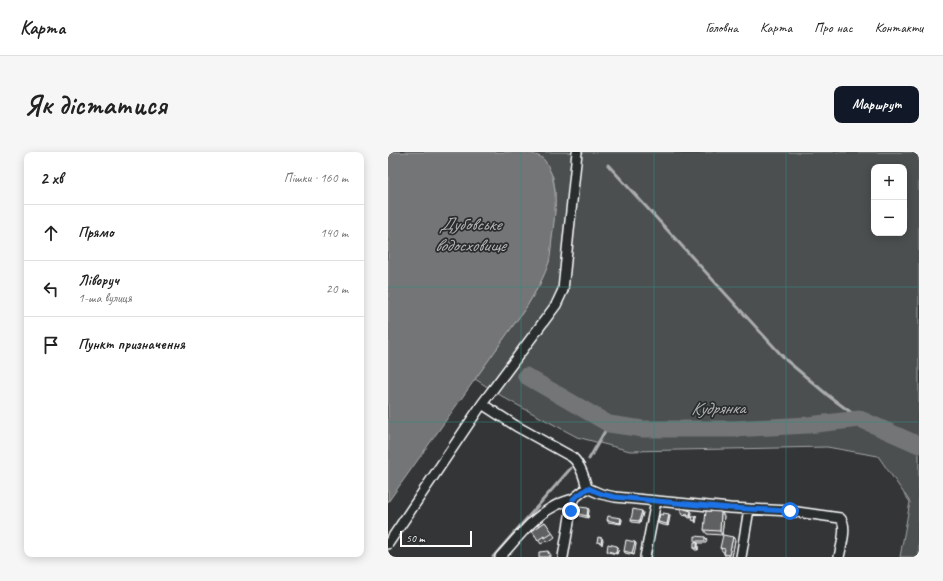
<!DOCTYPE html>
<html lang="uk">
<meta charset="utf-8">
<style>
body{margin:0;font-family:Caveat,sans-serif;background:#f6f6f6;color:#222}
.controls{position:absolute;right:12px;top:12px;display:grid;overflow:hidden;border-radius:8px;box-shadow:0 2px 10px #0003}
.controls button{width:36px;height:36px;display:grid;place-items:center;padding:0;border:0;border-bottom:1px solid #e0e0e0;background:#fff;color:#222;font:20px sans-serif}
.scale{position:absolute;left:12px;bottom:10px;width:72px;box-sizing:border-box;padding-left:4px;border:2px solid #fff;border-top:0;font-size:11px;line-height:14px;white-space:nowrap;color:#fff;-webkit-text-stroke:3px #2a2d2e;paint-order:stroke}
.stop{position:absolute;width:12px;height:12px;margin:-9px;border:3px solid #1a73e8;border-radius:50%;background:#fff}
.stop.end{background:#1a73e8;border-color:#fff;box-shadow:0 1px 4px #0008}
.list{margin:0;padding:0;list-style:none}
h2{display:flex;justify-content:space-between;align-items:center;height:52px;margin:0;padding:0 16px;font-size:17px}
h2 small{font-size:13px;font-weight:400;color:#767676}
.list li{display:grid;grid-template-columns:26px 1fr auto;gap:12px;align-items:center;box-sizing:border-box;height:56px;padding:0 16px;border-top:1px solid #e0e0e0}
.list b{display:block;font-size:15px;white-space:nowrap}
.list p{margin:0;font-size:13px;white-space:nowrap;color:#767676}
.list em{font-size:13px;font-style:normal;color:#767676}
.icon{flex:none;width:22px;height:22px;fill:none;stroke:currentColor;stroke-width:2;stroke-linecap:round;stroke-linejoin:round}
.map{position:relative;flex:none;width:531px;height:405px;overflow:hidden;border-radius:8px}
header{display:flex;align-items:center;gap:24px;box-sizing:border-box;height:56px;padding:0 20px;background:#fff;border-bottom:1px solid #e0e0e0}
header strong{font-size:19px}
nav{display:flex;gap:22px;margin-inline-start:auto;font-size:14px}
.intro{display:flex;align-items:center;justify-content:space-between;box-sizing:border-box;height:96px;padding:0 24px}
h1{margin:0;font-size:28px}
.button{padding:10px 18px;border-radius:8px;background:#111827;color:#fff;font-size:14px;font-weight:700}
main{display:flex;gap:24px;padding:0 24px}
aside{flex:1;background:#fff;border-radius:8px;box-shadow:0 2px 10px #0003}
.map>svg:first-child{display:block}
.green{fill:#4c4f50;stroke:#a6a7a8;fill-rule:evenodd}
.water{fill:#737576;stroke:#abacad}
.lines{fill:none;stroke-linecap:round;stroke-linejoin:round}
.stream{stroke:#abacad;stroke-width:3}
.river{stroke:#737576;stroke-width:17}
.minor-casing{stroke:#fff;stroke-width:12}
.minor{stroke:#2a2d2e;stroke-width:9}
.wall{fill:#525354;stroke:#fff}
.shaded-wall{fill:#424445;stroke:#fff}
.building{fill:#5f6162;stroke:#fff}
.route{stroke:#1a73e8;stroke-width:5}
.grid{fill:none;stroke:#338b84;stroke-width:1;stroke-opacity:0.55}
.labels{text-anchor:middle;dominant-baseline:central;stroke-width:3.5;stroke-linejoin:round;paint-order:stroke}
.water-label{font-size:18px;font-style:italic;fill:#b2b3b4;stroke:#2a2d2e}
</style>
<header>
<strong>Карта</strong>
<nav><a>Головна</a><a>Карта</a><a>Про нас</a><a>Контакти</a></nav>
</header>
<div class="intro"><h1>Як дістатися</h1><a class="button">Маршрут</a></div>
<main>
<aside>
<h2>2 хв<small>Пішки · 160 m</small></h2>
<ul class="list">
<li><svg class="icon" aria-label="ahead" viewBox="0 0 24 24"><path d="M12 20V5M6 11l6-6 6 6"/></svg><div><b>Прямо</b></div><em>140 m</em></li>
<li><svg class="icon" aria-label="left" viewBox="0 0 24 24"><path d="M17 20v-9H6M10 6l-5 5 5 5"/></svg><div><b>Ліворуч</b><p>1-ша вулиця</p></div><em>20 m</em></li>
<li><svg class="icon" aria-label="arrive" viewBox="0 0 24 24"><path d="M6 21V4h12l-3 4 3 4H6"/></svg><div><b>Пункт призначення</b></div></li>
</ul>
</aside>
<div class="map">
<svg width="531" height="405" viewBox="0 0 531 405">
<rect width="100%" height="100%" fill="#333536"/>
<filter id="ink" filterUnits="userSpaceOnUse"><feTurbulence type="fractalNoise" baseFrequency=".025" numOctaves="2"/><feDisplacementMap in="SourceGraphic" scale="8" xChannelSelector="R" yChannelSelector="G"/><feConvolveMatrix kernelMatrix="1 2 1 2 8 2 1 2 1" color-interpolation-filters="sRGB"/></filter>
<g filter="url(#ink)">
<!-- green -->
<path class="green" d="M 135,0 L 531,0 L 531,405 L 512,405 L 522,350 L 490,304 L 439,295 L 242,299 L 189,285 L 120,248 L 87,227 L 139,154 L 152,132 L 161,110 L 167,59 L 167,38 L 165,25 L 156,8 L 143,2 ZM 486,15 L 516,15 L 516,81 L 486,81 Z"/>
<!-- water -->
<path class="water" d="M 0,0 L 135,0 C 141,1 153,3 157,9 C 172,32 167,61 164,86 C 163,94 163,103 161,110 C 156,126 147,140 139,154 L 0,350 Z"/>
<g class="lines">
<!-- stream -->
<path class="stream" d="M 220,13 L 398,208 L 442,245 L 472,267
M 201,307 L 221,272
M 105,405 L 183,316"/>
<!-- river -->
<path class="river" d="M 138,224 L 221,272 L 255,277 L 346,277 L 420,273 L 472,267 L 531,293"/>
<defs>
<path id="minor" d="M 94,252 L 128,274 L 184,305 C 193,313 196,325 199,336 L 213,342 L 227,345 L 342,356 L 402,359 L 452,366 C 460,373 453,395 451,405
M 0,392 L 94,252 L 168,153 L 175,138 L 189,0
M 112,405 C 127,389 145,365 165,355 C 171,351 178,349 185,347
M 175,405 L 185,347 L 199,336
M 257,405 L 268,349
M 353,405 L 361,357"/>
</defs>
<!-- minor casing -->
<use href="#minor" class="minor-casing"/>
<!-- minor -->
<use href="#minor" class="minor"/>
</g>
<!-- wall -->
<path class="wall" d="M 201,358 L 200,366 L 192,364 L 191,362 Z
M 254,359 L 255,361 L 252,371 L 244,370 L 243,368 Z
M 333,360 L 336,364 L 334,383 L 319,382 L 316,378 Z
M 293,361 L 304,361 L 303,366 L 301,366 L 299,364 L 294,363 Z
M 282,364 L 280,374 L 271,372 L 270,370 Z
M 233,366 L 234,368 L 233,372 L 220,370 L 219,368 Z
M 157,370 L 167,385 L 160,390 L 159,388 L 153,392 L 144,379 Z
M 317,385 L 319,387 L 318,391 L 310,391 L 310,398 L 307,398 L 306,396 L 308,390 L 307,389 Z
M 345,385 L 347,388 L 344,405 L 338,405 L 336,402 L 336,400 L 335,400 L 332,396 Z
M 247,390 L 248,392 L 246,403 L 237,401 L 236,399 Z
M 231,396 L 229,402 L 220,400 L 219,399 Z"/>
<!-- shaded-wall -->
<path class="shaded-wall" d="M 200,356 L 201,358 L 200,366 L 199,364 Z
M 254,359 L 255,361 L 252,371 L 251,369 Z
M 303,359 L 304,361 L 303,366 L 302,364 Z
M 333,360 L 336,364 L 334,383 L 332,379 Z
M 281,362 L 282,364 L 280,374 L 279,372 Z
M 308,364 L 309,366 L 308,371 L 307,369 Z
M 233,366 L 234,368 L 233,372 L 232,371 Z
M 345,385 L 347,388 L 344,405 L 342,405 L 341,403 Z
M 214,386 L 215,388 L 214,393 L 213,391 Z
M 247,390 L 248,392 L 246,403 L 244,401 Z
M 309,390 L 310,392 L 310,398 L 309,396 Z
M 229,394 L 231,396 L 229,402 L 228,401 Z
M 160,399 L 163,403 L 163,405 L 161,405 Z"/>
<!-- building -->
<path class="building" d="M 192,355 L 200,356 L 199,364 L 191,362 Z
M 293,356 L 303,359 L 302,364 L 299,364 L 300,362 L 293,361 Z
M 245,357 L 254,359 L 251,369 L 243,368 Z
M 318,359 L 333,360 L 332,379 L 316,378 Z
M 275,361 L 281,362 L 279,372 L 270,370 L 272,362 L 275,363 Z
M 220,364 L 233,366 L 232,371 L 219,368 Z
M 305,364 L 308,364 L 307,369 L 304,368 Z
M 157,370 L 165,381 L 157,386 L 156,384 L 150,388 L 144,379 Z
M 335,383 L 345,385 L 341,403 L 336,402 L 337,397 L 332,396 Z
M 307,384 L 317,385 L 317,389 L 307,389 Z
M 210,385 L 214,386 L 213,391 L 209,390 Z
M 238,388 L 247,390 L 244,401 L 236,399 Z
M 306,390 L 309,390 L 309,396 L 306,396 Z
M 220,392 L 229,394 L 228,401 L 219,399 Z
M 160,399 L 161,405 L 151,405 L 151,400 Z"/>
</g>
<g class="lines" filter="url(#ink)">
<!-- route -->
<path class="route" d="M 183,359 L 185,347 L 200,336 L 214,342 L 227,345 L 342,356 L 402,359"/>
</g>
<!-- grid -->
<path class="grid" d="M 133,0 L 133,405M 266,0 L 266,405M 398,0 L 398,405M 0,135 L 531,135M 0,270 L 531,270"/>
<g class="labels">
<!-- water labels -->
<g class="water-label">
<text x="82" y="72">Дубовське<tspan x="82" dy="21">водосховище</tspan></text>
<text transform="translate(330 256) rotate(-1)">Кудрянка</text>
</g>
</g>
</svg>
<div class="controls">
<button>+</button>
<button>−</button>
</div>
<div class="scale">50 m</div>
<div class="stop" style="left:402px;top:359px"></div>
<div class="stop end" style="left:183px;top:359px"></div>
</div>
</main>
